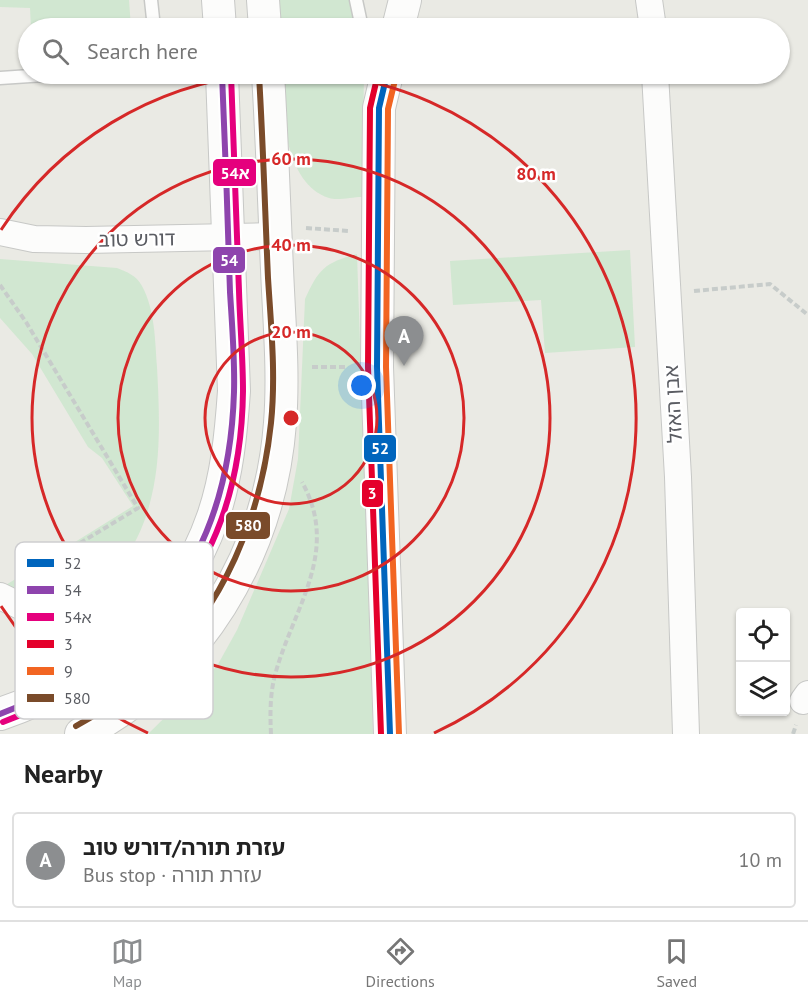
<!DOCTYPE html>
<meta charset="utf-8">
<style>
body{margin:0;font-family:"PT Sans","Noto Sans Hebrew",sans-serif;background:#f6f6f6;color:#222}
.controls{position:absolute;right:18px;bottom:18px;display:grid;overflow:hidden;border-radius:6px;box-shadow:0 2px 4px #0004}
.controls button{width:54px;height:54px;display:grid;place-items:center;padding:0;border:0;border-bottom:2px solid #e0e0e0;background:#fff;color:#222;font:30px sans-serif}
.you{position:absolute;left:362px;top:386px;width:21px;height:21px;margin:-15px;border:4px solid #fff;border-radius:50%;background:#1a73e8;box-shadow:0 0 0 9px #1a73e833}
.badge{display:grid;place-items:center;width:39px;height:39px;border-radius:50%;background:#8c8e90;color:#fff;font-size:20px;font-weight:700}
.pin{position:absolute;translate:-50% -50px;filter:drop-shadow(0 2px 3px #0008)}
.pin::after{content:'';position:absolute;top:32px;width:21px;height:18px;background:inherit;clip-path:polygon(0 0,100% 0,50% 100%)}
.list{margin:0;padding:0;list-style:none}
h2{display:flex;justify-content:space-between;align-items:center;height:78px;margin:0;padding:0 24px;font-size:26px}
h2 small{font-size:20px;font-weight:400;color:#767676}
.list li{display:grid;grid-template-columns:39px 1fr auto;gap:18px;align-items:center;box-sizing:border-box;height:96px;margin:0 12px 12px;padding:0 12px;border:2px solid #e0e0e0;border-radius:6px}
.list b{display:block;font-size:22px;white-space:nowrap}
.list p{margin:0;font-size:20px;white-space:nowrap;color:#767676}
.list em{font-size:20px;font-style:normal;color:#767676}
.icon{flex:none;width:33px;height:33px;fill:none;stroke:currentColor;stroke-width:2;stroke-linecap:round;stroke-linejoin:round}
.map{position:relative;flex:none;width:808px;height:734px;overflow:hidden}
.search{position:absolute;background:#fff;box-shadow:0 2px 4px #0004;left:18px;right:18px;top:18px;height:66px;display:flex;align-items:center;gap:15px;box-sizing:border-box;padding:0 21px;border-radius:33px;color:#767676;font-size:22px}
.sheet{height:186px;background:#fff}
nav{display:flex;justify-content:space-around;align-items:center;box-sizing:border-box;height:84px;border-top:2px solid #e0e0e0;background:#fff;font-size:16px;color:#767676}
nav a{display:grid;justify-items:center;gap:3px}
nav .on{color:#8c8e90}
.map>svg:first-child{display:block}
.green{fill:#d1e7d1}
.lines{fill:none;stroke-linecap:round;stroke-linejoin:round}
.service-casing{stroke:#c7c8c6;stroke-width:15}
.minor-casing{stroke:#c7c8c6;stroke-width:28}
.tertiary-casing{stroke:#c7c8c6;stroke-width:34}
.path{stroke:#c7ccca;stroke-width:4;stroke-dasharray:6 3;stroke-linecap:butt}
.service{stroke:#fcfcfb;stroke-width:12}
.minor{stroke:#fcfcfb;stroke-width:26}
.tertiary{stroke:#fcfcfb;stroke-width:32}
.bus-1-casing{stroke:#fff;stroke-width:10}
.bus-2-casing{stroke:#fff;stroke-width:10}
.bus-3-casing{stroke:#fff;stroke-width:10}
.bus-4-casing{stroke:#fff;stroke-width:10}
.bus-5-casing{stroke:#fff;stroke-width:10}
.bus-6-casing{stroke:#fff;stroke-width:10}
.bus-1{stroke:#0065bd;stroke-width:6}
.bus-2{stroke:#8e44ad;stroke-width:6}
.bus-3{stroke:#e5007d;stroke-width:6}
.bus-4{stroke:#e4002b;stroke-width:6}
.bus-5{stroke:#f26522;stroke-width:6}
.bus-6{stroke:#7a4b2a;stroke-width:6}
.ring{fill:none;stroke:#d62828;stroke-width:3}
.labels{text-anchor:middle;dominant-baseline:central;stroke-width:5;stroke-linejoin:round;paint-order:stroke}
.street-label{font-size:20px;fill:#5a5c62;stroke:#fff}
.key{fill:#fff;stroke:#ceced0;stroke-width:1.5}
.key-label{font-size:16px;fill:#5a5c62}
.centre{fill:#d62828;stroke:#fff;stroke-width:3}
.ring-label{font-size:18px;text-anchor:middle;font-weight:bold;fill:#d62828;stroke:#fff;stroke-width:5;stroke-linejoin:round;paint-order:stroke}
.line-badge{stroke:#fff;stroke-width:2}
.badge-label{font-size:16px;text-anchor:middle;font-weight:bold;fill:#fff}
</style>
<div class="map">
<svg width="808" height="734" viewBox="0 0 808 734">
<rect width="100%" height="100%" fill="#eaeae4"/>
<!-- green -->
<path class="green" d="M 0,0 L 129,0 L 131,28 L 31,28 L 30,8 L 0,7 Z
M 275,0 L 350,0 L 358,28 L 276,28 Z
M 279,74 L 364,74 L 362,197 C 352,197 337,201 329,198 C 284,183 283,112 279,74 Z
M 630,250 L 635,347 L 545,353 L 541,300 L 453,305 L 450,261 Z
M 357,254 L 373,734 L 148,734 L 217,666 L 237,630 L 289,509 L 298,459 L 305,299 C 319,269 324,263 357,254 Z
M 0,259 L 117,268 C 127,272 136,275 142,286 C 155,310 155,340 157,367 C 160,424 163,485 137,538 C 122,568 96,592 74,617 L 65,599 L 1,588 L 133,506 L 102,458 L 88,447 L 32,354 L 0,318 Z"/>
<g class="lines">
<defs>
<path id="service" d="M 151,0 L 154,28
M 356,0 L 362,28
M 0,78 L 60,74"/>
<path id="minor" d="M 649,0 L 653,28
M 655,74 L 678,477 L 686,734
M 0,232 L 34,239 L 86,240 L 276,236
M 0,596 L 57,624
M 803,701 L 808,694"/>
<path id="tertiary" d="M 218,0 L 220,28
M 263,0 L 265,28
M 398,28 L 405,0
M 387,74 L 379,108 L 377,367 L 390,734
M 0,714 C 96,682 180,614 213,517 C 227,476 231,434 234,391 L 222,74
M 81,734 C 198,674 270,554 280,423 C 284,372 279,320 277,269 C 274,204 272,139 268,74"/>
</defs>
<!-- service casing -->
<use href="#service" class="service-casing"/>
<!-- minor casing -->
<use href="#minor" class="minor-casing"/>
<!-- tertiary casing -->
<use href="#tertiary" class="tertiary-casing"/>
<!-- path -->
<path class="path" d="M 306,228 L 349,231
M 0,285 L 26,322 L 138,508 L 24,577
M 694,291 L 770,284 L 808,315
M 312,367 L 346,367
M 271,734 C 270,714 270,694 275,675 C 293,608 341,552 302,482
M 793,734 L 796,725"/>
<!-- service -->
<use href="#service" class="service"/>
<!-- minor -->
<use href="#minor" class="minor"/>
<!-- tertiary -->
<use href="#tertiary" class="tertiary"/>
<defs>
<path id="bus-1" d="M 387,74 L 379,108 L 377,367 L 390,734"/>
<path id="bus-2" d="M 0,714 C 152,655 229,557 234,392 C 235,359 232,325 230,292 C 228,219 225,147 222,74"/>
<path id="bus-3" d="M 3,722 C 156,663 241,559 243,391 C 243,358 240,324 239,291 C 236,219 234,146 231,74"/>
<path id="bus-4" d="M 378,74 L 370,108 L 368,367 L 381,734"/>
<path id="bus-5" d="M 396,76 L 388,109 L 386,367 L 399,734"/>
<path id="bus-6" d="M 76,726 C 104,710 131,694 154,672 C 224,607 261,517 271,423 C 276,375 271,326 268,278 C 265,210 263,142 259,75"/>
</defs>
<!-- bus-1 casing -->
<use href="#bus-1" class="bus-1-casing"/>
<!-- bus-2 casing -->
<use href="#bus-2" class="bus-2-casing"/>
<!-- bus-3 casing -->
<use href="#bus-3" class="bus-3-casing"/>
<!-- bus-4 casing -->
<use href="#bus-4" class="bus-4-casing"/>
<!-- bus-5 casing -->
<use href="#bus-5" class="bus-5-casing"/>
<!-- bus-6 casing -->
<use href="#bus-6" class="bus-6-casing"/>
<!-- bus-1 -->
<use href="#bus-1" class="bus-1"/>
<!-- bus-2 -->
<use href="#bus-2" class="bus-2"/>
<!-- bus-3 -->
<use href="#bus-3" class="bus-3"/>
<!-- bus-4 -->
<use href="#bus-4" class="bus-4"/>
<!-- bus-5 -->
<use href="#bus-5" class="bus-5"/>
<!-- bus-6 -->
<use href="#bus-6" class="bus-6"/>
</g>
<!-- distance rings -->
<g class="ring">
<circle cx="291" cy="418" r="86"/>
<circle cx="291" cy="418" r="173"/>
<circle cx="291" cy="418" r="259"/>
<path d="M148 733A346 346 0 0 1 1 606M1 230A346 346 0 0 1 258 74M324 74A346 346 0 0 1 434 733"/>
</g>
<g class="labels">
<!-- street labels -->
<g class="street-label">
<text transform="translate(137 239) rotate(-1)">דורש טוב</text>
<text transform="translate(673 404) rotate(-93)">אבן האזל</text>
</g>
</g>
<!-- legend -->
<rect x="15" y="542" width="198" height="177" rx="9" class="key"/>
<rect x="27" y="559" width="27" height="8" fill="#0065bd"/>
<rect x="27" y="586" width="27" height="8" fill="#8e44ad"/>
<rect x="27" y="613" width="27" height="8" fill="#e5007d"/>
<rect x="27" y="640" width="27" height="8" fill="#e4002b"/>
<rect x="27" y="667" width="27" height="8" fill="#f26522"/>
<rect x="27" y="694" width="27" height="8" fill="#7a4b2a"/>
<g class="key-label">
<text x="64" y="569">52</text>
<text x="64" y="596">54</text>
<text x="64" y="623">54א</text>
<text x="64" y="650">3</text>
<text x="64" y="677">9</text>
<text x="64" y="704">580</text>
</g>
<circle cx="291" cy="418" r="9" class="centre"/>
<g class="ring-label">
<text x="291" y="165">60 m</text>
<text x="536" y="180">80 m</text>
<text x="291" y="251">40 m</text>
<text x="291" y="338">20 m</text>
</g>
<g class="line-badge">
<rect x="212" y="158" width="45" height="29" rx="6" fill="#e5007d"/>
<rect x="212" y="246" width="34" height="28" rx="6" fill="#8e44ad"/>
<rect x="363" y="434" width="34" height="29" rx="6" fill="#0065bd"/>
<rect x="361" y="479" width="23" height="29" rx="6" fill="#e4002b"/>
<rect x="225" y="511" width="46" height="29" rx="6" fill="#7a4b2a"/>
</g>
<g class="badge-label">
<text x="235" y="179">54א</text>
<text x="229" y="266">54</text>
<text x="380" y="454">52</text>
<text x="372" y="499">3</text>
<text x="248" y="531">580</text>
</g>
</svg>
<div class="controls">
<button><svg class="icon" aria-label="locate" viewBox="0 0 24 24"><circle cx="12" cy="12" r="6"/><path d="M12 2v4M12 18v4M2 12h4M18 12h4"/></svg></button>
<button><svg class="icon" aria-label="layers" viewBox="0 0 24 24"><path d="M12 4l9 5-9 5-9-5zM3 14l9 5 9-5"/></svg></button>
</div>
<div class="you"></div>
<div class="pin badge" style="left:404px;top:366px">A</div>
<div class="search"><svg class="icon" aria-label="search" viewBox="0 0 24 24"><circle cx="10" cy="10" r="6"/><path d="M15 15l6 6"/></svg>Search here</div>
</div>
<section class="sheet">
<h2>Nearby<small></small></h2>
<ul class="list">
<li><span class="badge">A</span><div><b>עזרת תורה/דורש טוב</b><p>Bus stop · עזרת תורה</p></div><em>10 m</em></li>
</ul>
</section>
<nav>
<a class="on"><svg class="icon" aria-label="map" viewBox="0 0 24 24"><path d="M3 6l6-2 6 2 6-2v14l-6 2-6-2-6 2zM9 4v14M15 6v14"/></svg>Map</a>
<a><svg class="icon" aria-label="directions" viewBox="0 0 24 24"><path d="M12 3l9 9-9 9-9-9zM9 14v-3h6M13 9l2 2-2 2"/></svg>Directions</a>
<a><svg class="icon" aria-label="saved" viewBox="0 0 24 24"><path d="M7 4h10v16l-5-4-5 4z"/></svg>Saved</a>
</nav>
